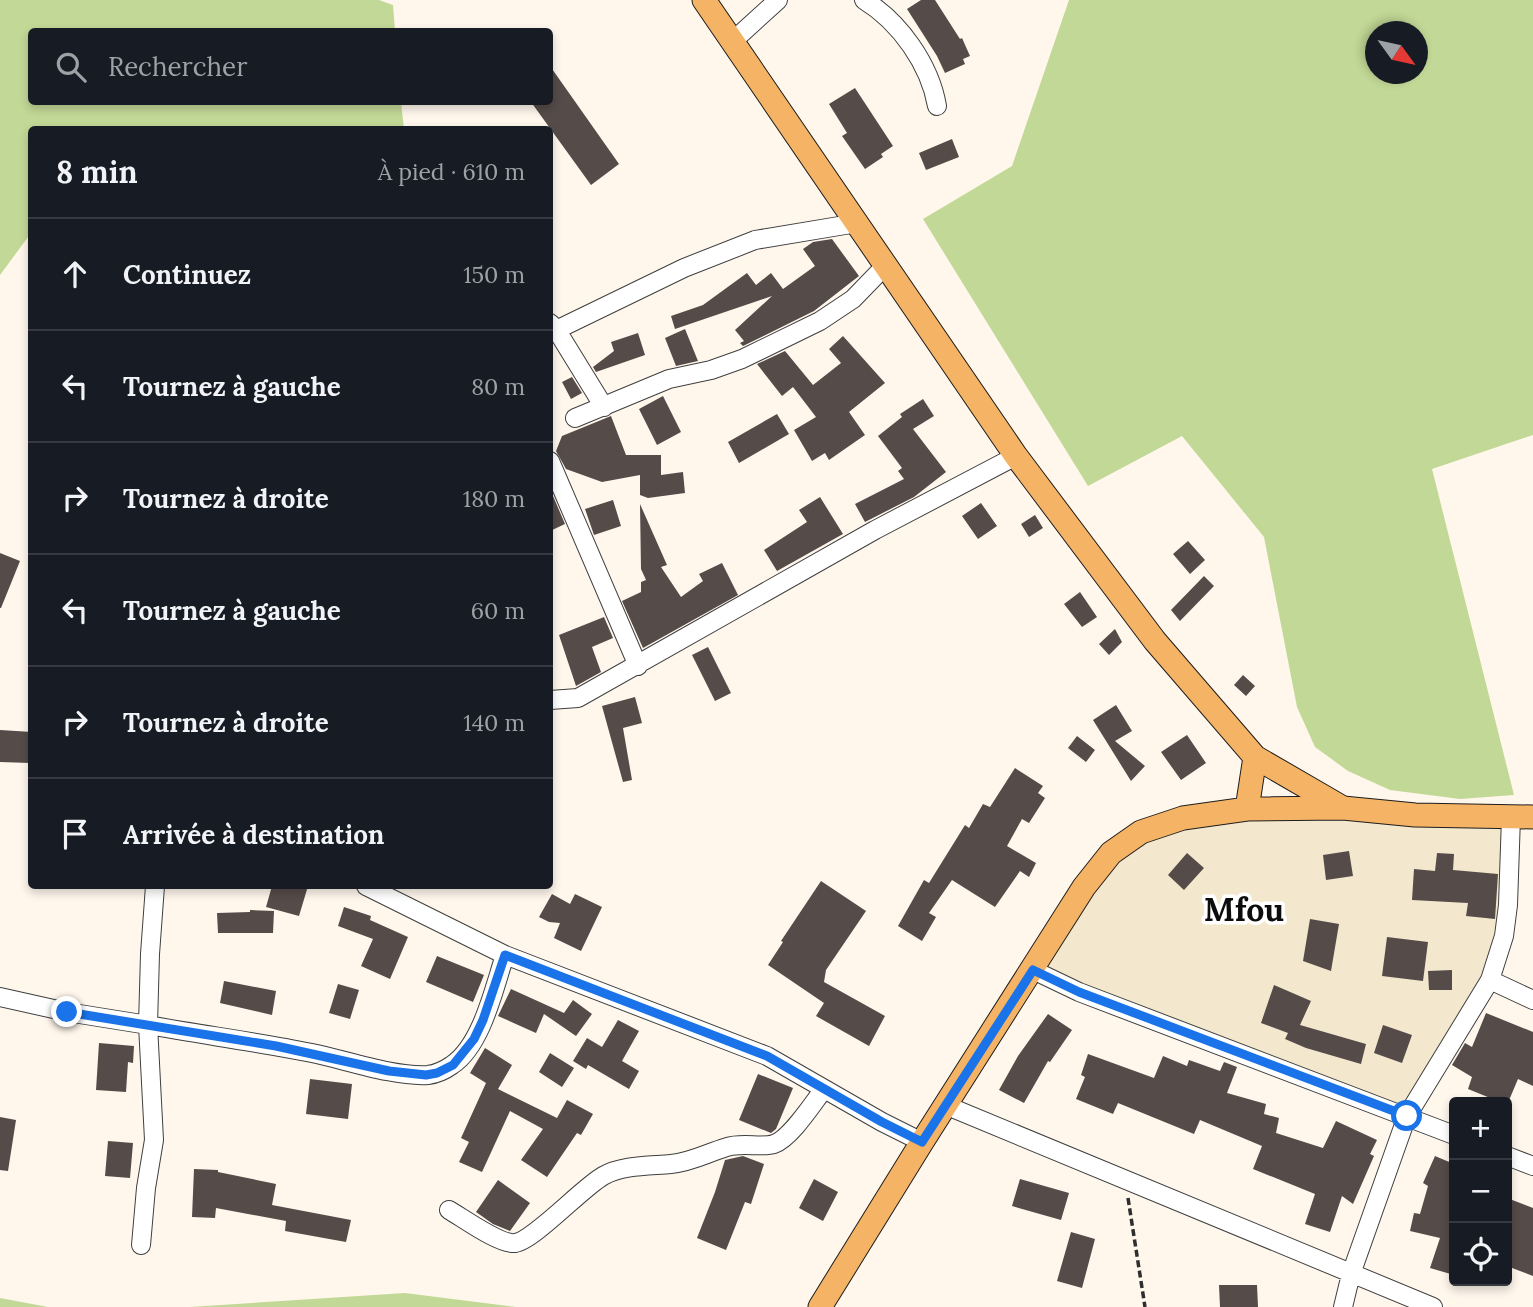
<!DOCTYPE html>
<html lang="fr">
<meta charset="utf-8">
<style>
body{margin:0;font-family:Lora,serif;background:#242831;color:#f1f3f6}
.controls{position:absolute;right:21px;bottom:21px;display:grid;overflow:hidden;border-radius:7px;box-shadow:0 4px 10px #0003}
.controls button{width:63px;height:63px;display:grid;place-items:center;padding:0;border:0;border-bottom:2px solid #363941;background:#171b24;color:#f1f3f6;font:35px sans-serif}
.compass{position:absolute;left:1365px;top:21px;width:63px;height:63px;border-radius:50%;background:#171b24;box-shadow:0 4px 10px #0003;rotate:123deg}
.stop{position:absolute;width:21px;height:21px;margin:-16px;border:5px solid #1a73e8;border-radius:50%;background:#fff}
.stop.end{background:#1a73e8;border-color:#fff;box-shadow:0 2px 7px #0008}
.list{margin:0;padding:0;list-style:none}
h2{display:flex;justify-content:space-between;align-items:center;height:91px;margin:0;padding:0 28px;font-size:30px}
h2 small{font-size:23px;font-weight:400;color:#9ea1a6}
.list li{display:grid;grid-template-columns:46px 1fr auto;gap:21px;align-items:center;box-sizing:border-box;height:112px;padding:0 28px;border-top:2px solid #363941}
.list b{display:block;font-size:26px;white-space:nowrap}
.list em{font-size:23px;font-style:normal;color:#9ea1a6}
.icon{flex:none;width:38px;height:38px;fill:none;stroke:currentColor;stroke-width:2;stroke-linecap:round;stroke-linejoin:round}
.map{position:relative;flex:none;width:1533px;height:1307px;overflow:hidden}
.search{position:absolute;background:#171b24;box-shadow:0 4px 10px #0003;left:28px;top:28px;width:525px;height:77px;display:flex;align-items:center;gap:18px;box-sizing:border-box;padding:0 24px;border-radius:7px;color:#9ea1a6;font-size:26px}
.panel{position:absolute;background:#171b24;box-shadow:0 4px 10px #0003;left:28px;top:126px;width:525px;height:763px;border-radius:7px}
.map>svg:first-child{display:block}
.farmland{fill:#f3e8cd}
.forest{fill:#c2d896;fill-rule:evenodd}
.building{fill:#554b49}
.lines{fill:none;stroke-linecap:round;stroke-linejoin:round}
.minor-casing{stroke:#3f3f3f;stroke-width:20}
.major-casing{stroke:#1d1d1d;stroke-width:25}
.path{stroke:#2e2e2e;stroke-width:3.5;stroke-dasharray:7 3.5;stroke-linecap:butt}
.minor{stroke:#fff;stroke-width:18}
.major{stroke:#f5b365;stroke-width:23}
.route{stroke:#1a73e8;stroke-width:9}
.labels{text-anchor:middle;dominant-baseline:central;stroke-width:7;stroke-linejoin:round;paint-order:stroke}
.town-label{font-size:32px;font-weight:bold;fill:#0c0c0c;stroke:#fff}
</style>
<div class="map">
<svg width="1533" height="1307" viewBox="0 0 1533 1307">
<rect width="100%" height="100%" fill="#fff7ec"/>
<!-- farmland -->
<path class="farmland" d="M 1511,817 L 1490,980 L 1407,1116 L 1033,970 L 1111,853 L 1183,818 Z"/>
<!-- forest -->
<path class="forest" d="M 0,0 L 379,0 L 393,5 L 395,31 L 32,32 L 32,102 L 401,102 L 404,129 L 32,130 L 31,233 L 0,275 Z
M 1069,0 L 1533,0 L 1533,435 L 1432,469 L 1514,795 L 1460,799 L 1390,790 L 1348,771 L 1315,747 L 1297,707 L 1264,537 L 1182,436 L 1088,486 L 923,219 L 1012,166 ZM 1376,32 L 1418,32 L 1418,74 L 1376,74 Z
M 405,1293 L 516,1307 L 190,1307 Z
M 0,1298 L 48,1307 L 0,1307 Z"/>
<!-- building -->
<path class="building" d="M 921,0 L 935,0 L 960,39 L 962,38 L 970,56 L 963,59 L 965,64 L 945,73 L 937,56 L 907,9 Z
M 550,66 L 619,164 L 591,185 L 531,102 L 550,102 Z
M 855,88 L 893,146 L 881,154 L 883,157 L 865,169 L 842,136 L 847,133 L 829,104 Z
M 952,139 L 959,157 L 926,170 L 919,153 Z
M 832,239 L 859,276 L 814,311 L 743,346 L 740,343 L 744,341 L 735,330 L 772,296 L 675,329 L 671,316 L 703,305 L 747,273 L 756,285 L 771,273 L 783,289 L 815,266 L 803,249 L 813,242 Z
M 685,329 L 698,361 L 676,366 L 665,338 Z
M 638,333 L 645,355 L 596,372 L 593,367 L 614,351 L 611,342 Z
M 843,336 L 885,383 L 849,412 L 865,435 L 829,460 L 825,453 L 812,461 L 794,430 L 816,417 L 793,387 L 782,396 L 757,364 L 785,351 L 813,385 L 841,363 L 829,349 Z
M 572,377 L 582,393 L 571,399 L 562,382 Z
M 663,396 L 681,432 L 657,445 L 639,409 Z
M 923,399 L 934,416 L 913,429 L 946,472 L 914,497 L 865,522 L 855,504 L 904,479 L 898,471 L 902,468 L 878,436 L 902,417 L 900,414 Z
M 777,414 L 789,434 L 739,463 L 728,442 Z
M 611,416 L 626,455 L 661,455 L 661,475 L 683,472 L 685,493 L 648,498 L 640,495 L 640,475 L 602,482 L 566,469 L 556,451 L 562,436 Z
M 550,489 L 565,524 L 550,531 Z
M 820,497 L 843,534 L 777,571 L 764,550 L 807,522 L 799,510 Z
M 613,500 L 621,526 L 594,535 L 585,509 Z
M 981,503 L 997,526 L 978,539 L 962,516 Z
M 640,504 L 667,565 L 661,567 L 681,597 L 703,581 L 699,574 L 722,563 L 738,595 L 643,648 L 622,601 L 641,592 L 641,582 L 646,580 L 641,569 Z
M 1035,515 L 1043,528 L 1029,537 L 1021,524 Z
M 1188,541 L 1205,560 L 1190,574 L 1173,554 Z
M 0,553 L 20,561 L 1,608 L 0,608 Z
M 1204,576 L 1214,586 L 1180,621 L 1171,610 Z
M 1080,592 L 1097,617 L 1082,627 L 1064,604 Z
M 604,617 L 613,638 L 592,647 L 601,672 L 576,686 L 559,635 Z
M 1115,629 L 1122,642 L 1109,655 L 1099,644 Z
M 708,647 L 731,693 L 715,701 L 692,655 Z
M 1243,675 L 1255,686 L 1246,696 L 1234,685 Z
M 635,697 L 642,723 L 623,728 L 632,780 L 623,782 L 602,706 Z
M 1116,705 L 1132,731 L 1115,741 L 1145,766 L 1131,781 L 1093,720 Z
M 0,730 L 32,732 L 30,763 L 0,762 Z
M 1187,735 L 1206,763 L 1181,780 L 1161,752 Z
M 1077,736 L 1095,750 L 1086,762 L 1068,748 Z
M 1015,768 L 1043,786 L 1038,793 L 1045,798 L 1029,823 L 1022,819 L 1007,846 L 1036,863 L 1029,877 L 1020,871 L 995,907 L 952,880 L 929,913 L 936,917 L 922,941 L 898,926 L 924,880 L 929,883 L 965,825 L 969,828 L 983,804 L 990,807 Z
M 1349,851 L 1353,876 L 1326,880 L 1323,855 Z
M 1187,853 L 1204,868 L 1184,890 L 1168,875 Z
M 1437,853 L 1454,854 L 1453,870 L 1498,874 L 1495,919 L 1466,916 L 1468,903 L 1412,900 L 1414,869 L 1435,871 Z
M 821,881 L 866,911 L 826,970 L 824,982 L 885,1016 L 869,1046 L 816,1016 L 824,1003 L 768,965 L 783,942 L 781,941 Z
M 272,886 L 308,886 L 299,916 L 266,907 Z
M 552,894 L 570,904 L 575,894 L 602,907 L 581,951 L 554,938 L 560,923 L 549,922 L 539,917 Z
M 344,907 L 371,916 L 370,920 L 408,937 L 390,979 L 361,966 L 373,939 L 338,926 Z
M 250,910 L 274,911 L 273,933 L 218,933 L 217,913 L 250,912 Z
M 1310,919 L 1339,924 L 1331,971 L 1303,961 Z
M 1387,937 L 1428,942 L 1423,981 L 1382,976 Z
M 437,956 L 484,975 L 473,1002 L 426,982 Z
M 1452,970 L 1452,990 L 1429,990 L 1428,971 Z
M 224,981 L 276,991 L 272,1015 L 220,1003 Z
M 338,984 L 359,990 L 350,1019 L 329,1013 Z
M 1274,985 L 1311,1001 L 1300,1025 L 1366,1044 L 1361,1064 L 1306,1048 L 1285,1039 L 1288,1033 L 1261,1023 Z
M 511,989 L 564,1013 L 573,1000 L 592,1014 L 576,1036 L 544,1014 L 536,1033 L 498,1016 Z
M 1486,1013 L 1533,1032 L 1533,1086 L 1518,1079 L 1507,1105 L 1507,1102 L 1500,1102 L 1468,1089 L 1472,1077 L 1452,1065 L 1465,1043 L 1472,1047 Z
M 1048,1014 L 1072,1030 L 1050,1062 L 1048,1061 L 1024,1103 L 999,1090 L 1018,1056 Z
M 618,1020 L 639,1031 L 622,1061 L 639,1071 L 629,1089 L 588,1065 L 586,1069 L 573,1061 L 587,1038 L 602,1047 Z
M 1383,1025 L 1412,1035 L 1402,1063 L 1374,1053 Z
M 99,1043 L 134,1046 L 133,1063 L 128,1062 L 126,1092 L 96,1090 Z
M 485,1048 L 512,1065 L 498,1089 L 557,1118 L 567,1100 L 593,1114 L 581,1135 L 577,1133 L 547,1177 L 521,1160 L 543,1129 L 510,1111 L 482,1172 L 459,1162 L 469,1142 L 461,1138 L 486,1083 L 470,1073 Z
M 550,1053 L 574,1068 L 562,1087 L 539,1072 Z
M 1088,1054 L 1154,1078 L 1163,1056 L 1187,1066 L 1189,1060 L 1220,1071 L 1224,1062 L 1237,1067 L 1227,1093 L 1266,1104 L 1264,1114 L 1279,1118 L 1276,1133 L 1323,1148 L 1336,1121 L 1377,1140 L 1370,1154 L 1374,1156 L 1353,1204 L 1342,1196 L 1330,1232 L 1305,1224 L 1315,1194 L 1253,1169 L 1262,1146 L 1200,1120 L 1194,1134 L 1118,1103 L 1113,1114 L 1076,1099 L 1085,1077 L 1081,1075 Z
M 758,1074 L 793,1088 L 776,1129 L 771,1133 L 739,1120 Z
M 310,1079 L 352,1084 L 348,1119 L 306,1114 Z
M 0,1117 L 16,1120 L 8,1171 L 0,1170 Z
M 108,1141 L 133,1143 L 130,1178 L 105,1176 Z
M 743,1156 L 764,1164 L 751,1204 L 745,1202 L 726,1250 L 697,1238 L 715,1192 L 725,1160 Z
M 1435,1156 L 1454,1164 L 1454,1275 L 1430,1268 L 1440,1238 L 1410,1231 L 1414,1213 L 1420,1214 L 1428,1186 L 1423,1183 Z
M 194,1169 L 218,1170 L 218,1172 L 276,1184 L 272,1205 L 351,1220 L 346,1242 L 285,1231 L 286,1221 L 216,1208 L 215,1218 L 192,1217 Z
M 814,1179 L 838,1192 L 823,1221 L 799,1208 Z
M 1020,1179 L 1069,1193 L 1061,1220 L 1012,1206 Z
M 498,1180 L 530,1203 L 510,1231 L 493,1224 L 476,1212 Z
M 1507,1198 L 1533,1208 L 1533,1276 L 1507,1266 Z
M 1071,1232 L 1095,1239 L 1082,1288 L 1057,1281 Z
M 1219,1285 L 1257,1285 L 1258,1307 L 1220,1307 Z"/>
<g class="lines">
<defs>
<path id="minor" d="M 864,0 C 900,22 930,65 937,106
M 733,41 L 778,0
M 550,323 L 556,329 L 604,407
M 550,333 L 684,268 L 755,240 L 857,223
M 575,418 L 669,379 L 711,370 L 742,359 L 820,321 L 853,299 L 886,265
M 550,461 L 638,666
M 550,700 L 578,698 L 875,530 L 1016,456
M 366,886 L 505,955 L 767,1056 L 882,1122 L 922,1142
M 1033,970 L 1079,992 L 1454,1135
M 1490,980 L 1533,1000
M 0,997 L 67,1012 L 148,1025 L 150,954 L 155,886
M 945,1105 L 1433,1307
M 1507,1156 L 1533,1166
M 449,1210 C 463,1218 500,1245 515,1243 C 533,1241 582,1188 603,1176 C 622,1165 650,1166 671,1164 C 692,1162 707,1153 727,1147 C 742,1142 762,1148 774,1144 C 791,1138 813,1103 824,1089
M 141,1245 L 146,1188 L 154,1140 L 148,1025 C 203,1035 258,1042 312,1053 C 346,1060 394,1077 428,1075 C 436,1074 445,1070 452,1065 C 482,1045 494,988 505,955
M 1343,1307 L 1351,1274 L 1407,1116 L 1490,980 L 1504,936 L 1508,905 L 1511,817"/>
<path id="major" d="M 704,0 L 1016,456 L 1155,641 L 1255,757 L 1343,808
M 1247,809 L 1255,757
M 820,1307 L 922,1142 L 1084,887 L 1111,853 L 1141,832 L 1183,818 L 1247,809 L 1343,808 L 1415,815 L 1533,817"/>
</defs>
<!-- minor casing -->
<use href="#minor" class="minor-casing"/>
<!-- major casing -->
<use href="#major" class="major-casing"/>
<!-- path -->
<path class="path" d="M 1128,1198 L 1145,1307"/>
<!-- minor -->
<use href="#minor" class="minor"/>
<!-- major -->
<use href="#major" class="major"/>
</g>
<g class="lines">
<!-- route -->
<path class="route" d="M 67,1012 L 276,1046 L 389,1071 L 426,1075 L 437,1073 L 453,1065 L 474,1039 L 483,1020 L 505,955 L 767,1056 L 882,1122 L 922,1142 L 1033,970 L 1079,992 L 1407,1116"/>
</g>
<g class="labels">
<!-- town labels -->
<g class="town-label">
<text x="1244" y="909">Mfou</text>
</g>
</g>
</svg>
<div class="controls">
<button>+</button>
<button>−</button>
<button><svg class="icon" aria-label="locate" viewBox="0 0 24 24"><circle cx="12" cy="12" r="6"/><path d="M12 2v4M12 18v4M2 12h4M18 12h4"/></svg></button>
</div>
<svg class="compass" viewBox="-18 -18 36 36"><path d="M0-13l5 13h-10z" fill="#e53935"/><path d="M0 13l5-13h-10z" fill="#9ea1a6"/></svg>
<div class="stop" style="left:1407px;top:1116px"></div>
<div class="stop end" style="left:67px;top:1012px"></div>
<div class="search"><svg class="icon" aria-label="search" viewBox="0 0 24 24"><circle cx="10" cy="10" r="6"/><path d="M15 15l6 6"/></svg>Rechercher</div>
<section class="panel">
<h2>8 min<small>À pied · 610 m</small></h2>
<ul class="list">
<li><svg class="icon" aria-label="ahead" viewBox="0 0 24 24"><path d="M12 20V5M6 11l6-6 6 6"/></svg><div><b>Continuez</b></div><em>150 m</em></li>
<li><svg class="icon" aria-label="left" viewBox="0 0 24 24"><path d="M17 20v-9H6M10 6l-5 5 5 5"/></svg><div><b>Tournez à gauche</b></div><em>80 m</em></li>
<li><svg class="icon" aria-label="right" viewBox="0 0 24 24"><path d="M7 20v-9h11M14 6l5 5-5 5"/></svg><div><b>Tournez à droite</b></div><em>180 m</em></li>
<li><svg class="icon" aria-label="left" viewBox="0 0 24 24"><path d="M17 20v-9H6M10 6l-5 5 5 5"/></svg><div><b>Tournez à gauche</b></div><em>60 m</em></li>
<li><svg class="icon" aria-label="right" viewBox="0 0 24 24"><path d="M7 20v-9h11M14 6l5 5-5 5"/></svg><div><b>Tournez à droite</b></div><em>140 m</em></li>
<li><svg class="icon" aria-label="arrive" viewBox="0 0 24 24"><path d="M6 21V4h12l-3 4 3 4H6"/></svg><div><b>Arrivée à destination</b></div></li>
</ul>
</section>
</div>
